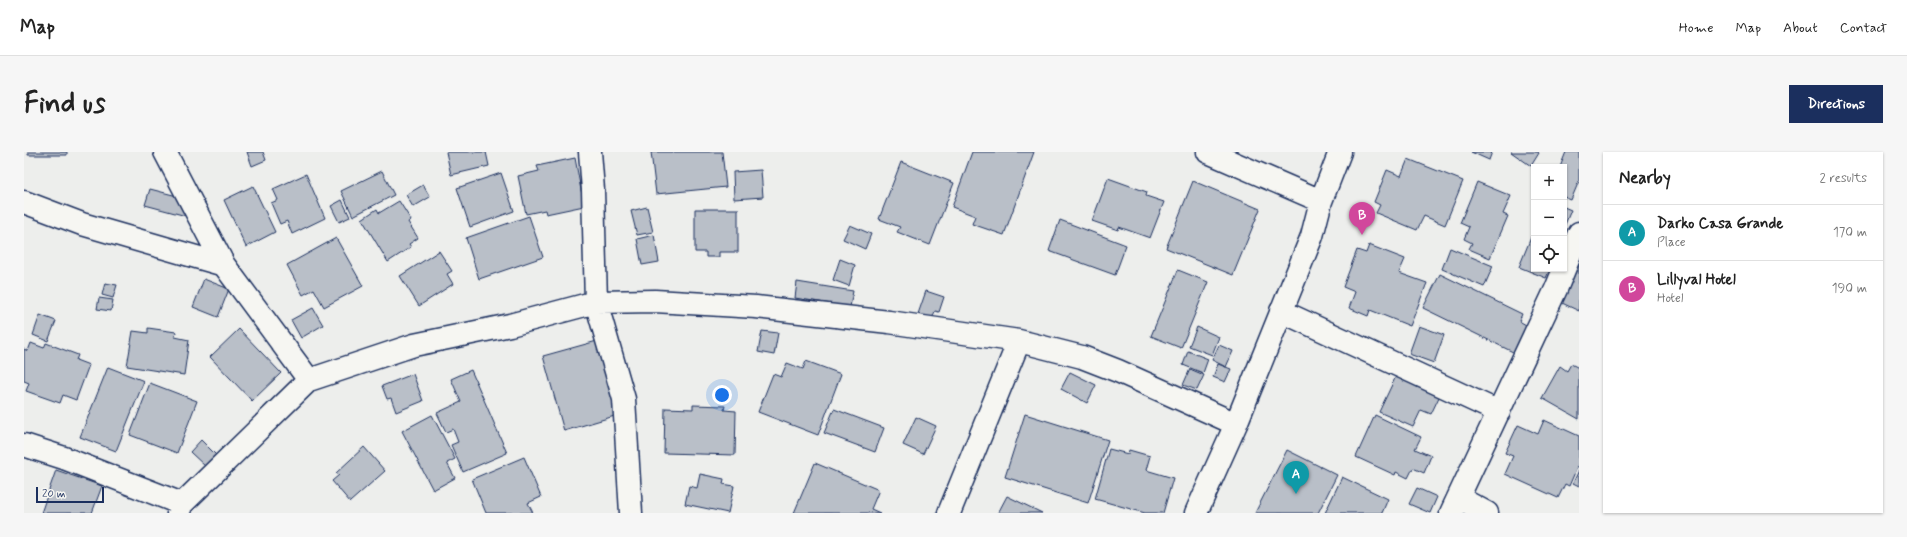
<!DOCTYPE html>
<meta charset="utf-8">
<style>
body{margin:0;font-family:Mynerve,sans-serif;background:#f6f6f6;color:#222}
.controls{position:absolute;right:12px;top:12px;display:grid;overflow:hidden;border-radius:0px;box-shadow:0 1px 3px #0004}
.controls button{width:36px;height:36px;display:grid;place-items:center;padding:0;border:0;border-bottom:1px solid #e0e0e0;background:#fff;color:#222;font:20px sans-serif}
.scale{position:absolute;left:12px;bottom:10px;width:68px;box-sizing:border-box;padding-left:4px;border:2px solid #1b2f5e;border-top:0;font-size:11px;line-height:14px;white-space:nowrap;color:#1b2f5e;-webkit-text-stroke:3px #f6f6f2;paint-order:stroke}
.you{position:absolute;left:698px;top:243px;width:14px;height:14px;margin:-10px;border:3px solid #fff;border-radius:50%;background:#1a73e8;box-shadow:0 0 0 6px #1a73e833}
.badge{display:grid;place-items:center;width:26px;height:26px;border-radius:50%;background:#1b2f5e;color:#fff;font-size:13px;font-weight:700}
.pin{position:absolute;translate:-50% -33px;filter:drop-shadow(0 1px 2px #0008)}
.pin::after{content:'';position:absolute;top:21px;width:14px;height:12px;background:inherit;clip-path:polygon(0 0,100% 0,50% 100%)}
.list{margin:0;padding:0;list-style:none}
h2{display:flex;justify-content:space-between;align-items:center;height:52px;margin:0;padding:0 16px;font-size:17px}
h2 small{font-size:13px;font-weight:400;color:#767676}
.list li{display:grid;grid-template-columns:26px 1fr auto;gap:12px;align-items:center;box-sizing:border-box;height:56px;padding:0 16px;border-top:1px solid #e0e0e0}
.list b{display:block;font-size:15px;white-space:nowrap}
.list p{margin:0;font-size:13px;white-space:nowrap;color:#767676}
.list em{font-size:13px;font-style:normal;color:#767676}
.icon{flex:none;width:22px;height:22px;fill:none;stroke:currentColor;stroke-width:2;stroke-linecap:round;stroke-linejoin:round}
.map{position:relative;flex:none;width:1555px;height:361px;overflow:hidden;border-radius:0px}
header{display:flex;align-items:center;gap:24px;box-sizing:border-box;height:56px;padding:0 20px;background:#fff;border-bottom:1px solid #e0e0e0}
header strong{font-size:19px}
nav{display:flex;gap:22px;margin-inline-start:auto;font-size:14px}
.intro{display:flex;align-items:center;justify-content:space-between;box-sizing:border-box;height:96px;padding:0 24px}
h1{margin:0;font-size:28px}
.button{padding:10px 18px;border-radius:0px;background:#1b2f5e;color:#fff;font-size:14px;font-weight:700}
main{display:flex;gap:24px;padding:0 24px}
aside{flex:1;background:#fff;border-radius:0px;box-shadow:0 1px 3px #0004}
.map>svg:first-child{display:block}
.building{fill:#b9bfc8;stroke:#1b2f5e}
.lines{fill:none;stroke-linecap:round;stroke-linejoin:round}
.minor-casing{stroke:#1b2f5e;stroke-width:25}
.minor{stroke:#f6f6f2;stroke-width:22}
</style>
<header>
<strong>Map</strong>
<nav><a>Home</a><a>Map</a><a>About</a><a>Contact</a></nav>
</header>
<div class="intro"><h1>Find us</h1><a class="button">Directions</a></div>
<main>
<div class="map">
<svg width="1555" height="361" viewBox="0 0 1555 361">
<rect width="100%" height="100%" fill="#edeeec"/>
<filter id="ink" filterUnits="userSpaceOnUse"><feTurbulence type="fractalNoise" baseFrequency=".025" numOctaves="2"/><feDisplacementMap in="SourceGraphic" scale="8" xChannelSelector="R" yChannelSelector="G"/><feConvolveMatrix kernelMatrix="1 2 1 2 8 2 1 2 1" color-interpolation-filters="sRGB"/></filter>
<g filter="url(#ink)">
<!-- building -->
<path class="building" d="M 4,0 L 43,0 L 43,3 L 4,3 Z
M 223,0 L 239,0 L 242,8 L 228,14 Z
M 422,0 L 462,0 L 465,14 L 427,23 Z
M 627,0 L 698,0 L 702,35 L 632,42 Z
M 948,0 L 1010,0 L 980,83 L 948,72 L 951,64 L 928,55 Z
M 1447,0 L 1468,0 L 1465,8 Z
M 1487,0 L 1514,0 L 1515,1 L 1507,14 Z
M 1542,0 L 1555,0 L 1555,29 L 1547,48 L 1540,45 L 1540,15 L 1536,15 Z
M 551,6 L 560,54 L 522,62 L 521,58 L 502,62 L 494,24 L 515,19 L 513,14 Z
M 1384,7 L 1439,29 L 1421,73 L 1400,64 L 1393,78 L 1352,61 L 1356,53 L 1350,50 L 1363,18 L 1377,24 Z
M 877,10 L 930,31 L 906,93 L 873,80 L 876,75 L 855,67 Z
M 737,18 L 739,45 L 710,47 L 709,20 Z
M 358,19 L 370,43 L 329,64 L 317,39 Z
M 477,21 L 490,59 L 446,75 L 433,36 Z
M 282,22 L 301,66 L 268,82 L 263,69 L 256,72 L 247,51 L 254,48 L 249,37 Z
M 1084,26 L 1123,40 L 1122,44 L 1140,50 L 1126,86 L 1095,75 L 1094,78 L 1068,69 Z
M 1169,29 L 1236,57 L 1209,123 L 1142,96 Z
M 1453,30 L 1487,44 L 1479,62 L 1484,64 L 1466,106 L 1445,97 L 1448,91 L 1440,87 L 1445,75 L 1436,71 Z
M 399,33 L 406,45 L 389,55 L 382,43 Z
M 229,34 L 251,80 L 222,95 L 200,48 Z
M 126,37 L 153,44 L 166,65 L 121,53 Z
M 318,48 L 326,65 L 315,70 L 307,54 Z
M 375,49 L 387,68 L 384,70 L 394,86 L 385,92 L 387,95 L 364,110 L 338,67 L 353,57 L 355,61 Z
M 623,55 L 629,80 L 613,83 L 607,59 Z
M 1540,55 L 1547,58 L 1540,75 Z
M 671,57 L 714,57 L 714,100 L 695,100 L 695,105 L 682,105 L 682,100 L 671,100 Z
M 505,64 L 519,105 L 455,127 L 442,86 Z
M 1036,68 L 1102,93 L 1091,123 L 1025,99 Z
M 826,73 L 847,82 L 841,97 L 819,87 Z
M 630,83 L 635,110 L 618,113 L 613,87 Z
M 1508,83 L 1510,84 L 1510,117 L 1526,117 L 1522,126 L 1495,115 Z
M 312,86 L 339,134 L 300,155 L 290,137 L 279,143 L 263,113 Z
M 1345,93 L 1381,107 L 1375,121 L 1403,131 L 1386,174 L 1346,158 L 1344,164 L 1325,156 L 1331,140 L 1319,135 L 1333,98 L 1342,101 Z
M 1426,96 L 1469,114 L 1460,135 L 1418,117 Z
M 415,99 L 428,119 L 423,122 L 429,132 L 395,154 L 376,124 Z
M 816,107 L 831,113 L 825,134 L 809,128 Z
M 1555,112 L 1555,159 L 1538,151 Z
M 1154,118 L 1184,130 L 1157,196 L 1127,184 Z
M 1416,122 L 1498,162 L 1495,169 L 1504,174 L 1491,201 L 1399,156 Z
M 180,127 L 205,137 L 194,165 L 169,155 Z
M 773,130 L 829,139 L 826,155 L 771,146 Z
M 81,131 L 93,133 L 89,146 L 78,143 Z
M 902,139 L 920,145 L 915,160 L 911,159 L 908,167 L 894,162 Z
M 75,146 L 89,148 L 87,159 L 73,157 Z
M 289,156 L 299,173 L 277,186 L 267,168 Z
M 16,163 L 32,169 L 24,189 L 9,183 Z
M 1395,174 L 1420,183 L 1410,211 L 1385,202 Z
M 1173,175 L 1195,185 L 1188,203 L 1165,194 Z
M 124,176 L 152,180 L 151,185 L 165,188 L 160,223 L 103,214 L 109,179 L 124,181 Z
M 215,177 L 257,221 L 228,249 L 186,205 Z
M 738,179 L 754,181 L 750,203 L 734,200 Z
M 573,189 L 594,263 L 540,279 L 519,204 Z
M 7,191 L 20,196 L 22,191 L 54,203 L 52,208 L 65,213 L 52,248 L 39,243 L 36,251 L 2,239 L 5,231 L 0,229 L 0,197 L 4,199 Z
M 1195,193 L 1209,199 L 1202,215 L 1188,208 Z
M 1164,199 L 1184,207 L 1179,221 L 1159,213 Z
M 782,209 L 817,222 L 794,283 L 734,260 L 749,222 L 757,225 L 763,211 L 779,217 Z
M 1194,212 L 1207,217 L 1201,230 L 1189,225 Z
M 1547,212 L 1555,216 L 1555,267 L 1518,246 L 1536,214 L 1543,219 Z
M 84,215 L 120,229 L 92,299 L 56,285 Z
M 1166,217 L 1180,223 L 1173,238 L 1159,233 Z
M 447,218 L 483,301 L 439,320 L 427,293 L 434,290 L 429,277 L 422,280 L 413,261 L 437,250 L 427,227 Z
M 1046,220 L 1072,233 L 1063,251 L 1037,237 Z
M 389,222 L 399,249 L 372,260 L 367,246 L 363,247 L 358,234 Z
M 1373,222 L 1416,243 L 1407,262 L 1397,258 L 1389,275 L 1355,260 Z
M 126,231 L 173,249 L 153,301 L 106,283 Z
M 669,253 L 701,254 L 700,258 L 712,259 L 711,303 L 640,301 L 641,256 L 669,257 Z
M 810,257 L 860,276 L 851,300 L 800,281 Z
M 1001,262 L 1084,288 L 1064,351 L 981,325 Z
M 408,263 L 431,307 L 423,311 L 431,326 L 409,338 L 378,279 Z
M 1351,263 L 1397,285 L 1391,297 L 1407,304 L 1400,321 L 1389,316 L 1384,326 L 1372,320 L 1371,323 L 1332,305 Z
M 892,265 L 912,274 L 899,302 L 879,293 Z
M 1520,268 L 1555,284 L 1555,311 L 1545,334 L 1541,332 L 1534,346 L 1481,322 L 1489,304 L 1481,301 L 1494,273 L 1514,282 Z
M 177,288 L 192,303 L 182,315 L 166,300 Z
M 340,295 L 361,319 L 326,350 L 308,329 L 315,323 L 312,321 Z
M 1085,297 L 1104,302 L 1105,298 L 1126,304 L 1122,318 L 1149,326 L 1139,361 L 1121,361 L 1071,347 Z
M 1263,298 L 1313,323 L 1294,361 L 1231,361 Z
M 500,305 L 517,345 L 504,351 L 509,361 L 462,361 L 448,327 Z
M 791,311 L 855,338 L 847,357 L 856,361 L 770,361 Z
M 32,318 L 78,334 L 68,361 L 17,361 Z
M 1555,318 L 1555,334 L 1549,331 Z
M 676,322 L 700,327 L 699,332 L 710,334 L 704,361 L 661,352 L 665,334 L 673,336 Z
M 1318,325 L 1364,347 L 1358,361 L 1301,361 Z
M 1393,336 L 1413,345 L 1406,361 L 1385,352 Z
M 983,344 L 1018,361 L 974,361 Z"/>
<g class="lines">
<defs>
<path id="minor" d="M 141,0 L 200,113 L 285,228
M 566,0 L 569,38 L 572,150 L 600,247 L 607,361
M 1184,0 L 1297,49
M 0,50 L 58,72 L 200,113
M 1257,159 L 1475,260
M 0,293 L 40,306 L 158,352
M 1435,346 L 1463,361
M 154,361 L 158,352 L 285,228 L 390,193 L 486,173 L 572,150 L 631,149 L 732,155 L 865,170 L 995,189 L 1058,205 L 1094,219 L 1212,272
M 925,361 L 995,189
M 1172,361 L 1212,272 L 1288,84 L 1297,49 L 1316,0
M 1427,361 L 1532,137 L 1555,81"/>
</defs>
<!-- minor casing -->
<use href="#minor" class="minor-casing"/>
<!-- minor -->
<use href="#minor" class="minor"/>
</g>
</g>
</svg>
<div class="controls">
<button>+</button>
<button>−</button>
<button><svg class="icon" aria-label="locate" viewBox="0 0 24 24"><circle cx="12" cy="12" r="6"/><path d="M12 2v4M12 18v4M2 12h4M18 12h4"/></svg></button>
</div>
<div class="scale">20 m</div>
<div class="you"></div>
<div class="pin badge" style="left:1272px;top:342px;background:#0f9aa8">A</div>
<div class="pin badge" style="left:1338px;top:83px;background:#d1479c">B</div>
</div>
<aside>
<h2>Nearby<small>2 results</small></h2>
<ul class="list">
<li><span class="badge" style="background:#0f9aa8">A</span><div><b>Darko Casa Grande</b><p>Place</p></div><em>170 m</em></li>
<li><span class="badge" style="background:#d1479c">B</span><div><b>Lillyval Hotel</b><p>Hotel</p></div><em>190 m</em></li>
</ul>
</aside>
</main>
